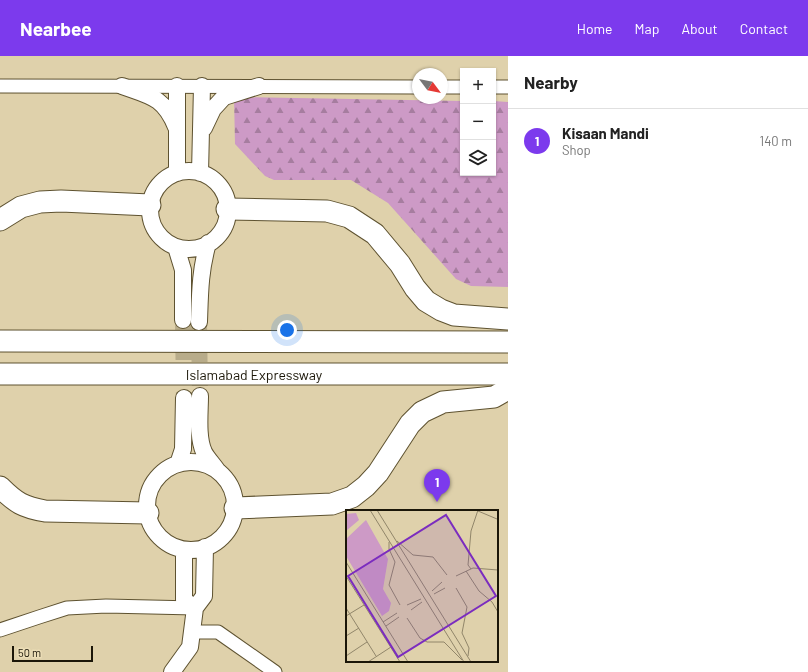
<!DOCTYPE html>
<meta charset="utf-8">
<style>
body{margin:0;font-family:Barlow,sans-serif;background:#f6f6f6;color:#222}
.controls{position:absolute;right:12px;top:12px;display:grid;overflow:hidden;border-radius:0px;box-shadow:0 1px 3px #0004}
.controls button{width:36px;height:36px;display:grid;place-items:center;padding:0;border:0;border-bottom:1px solid #e0e0e0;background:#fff;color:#222;font:20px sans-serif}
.compass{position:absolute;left:412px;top:12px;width:36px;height:36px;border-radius:50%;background:#fff;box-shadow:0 1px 3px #0004;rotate:122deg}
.scale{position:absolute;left:12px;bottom:10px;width:81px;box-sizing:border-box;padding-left:4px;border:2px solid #1b1608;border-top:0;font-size:11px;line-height:14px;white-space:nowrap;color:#1b1608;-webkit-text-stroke:3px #ecdeb7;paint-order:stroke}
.you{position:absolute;left:287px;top:274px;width:14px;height:14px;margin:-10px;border:3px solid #fff;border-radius:50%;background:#1a73e8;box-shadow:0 0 0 6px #1a73e833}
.badge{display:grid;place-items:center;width:26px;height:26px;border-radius:50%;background:#7c3aed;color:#fff;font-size:13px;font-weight:700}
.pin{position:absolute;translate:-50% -33px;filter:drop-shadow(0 1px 2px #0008)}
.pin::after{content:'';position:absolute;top:21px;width:14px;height:12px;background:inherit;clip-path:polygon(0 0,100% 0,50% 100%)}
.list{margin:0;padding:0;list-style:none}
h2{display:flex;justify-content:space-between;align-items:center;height:52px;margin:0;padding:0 16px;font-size:17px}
h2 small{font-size:13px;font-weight:400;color:#767676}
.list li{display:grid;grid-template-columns:26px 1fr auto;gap:12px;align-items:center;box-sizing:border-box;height:64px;padding:0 16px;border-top:1px solid #e0e0e0}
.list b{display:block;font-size:15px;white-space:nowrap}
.list p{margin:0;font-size:13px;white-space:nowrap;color:#767676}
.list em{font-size:13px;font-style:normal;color:#767676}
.icon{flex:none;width:22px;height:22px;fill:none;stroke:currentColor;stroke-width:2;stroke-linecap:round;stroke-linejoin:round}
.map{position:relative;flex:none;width:508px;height:616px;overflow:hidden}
header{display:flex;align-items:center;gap:24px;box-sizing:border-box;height:56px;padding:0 20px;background:#7c3aed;color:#fff}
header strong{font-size:19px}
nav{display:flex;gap:22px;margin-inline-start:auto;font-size:14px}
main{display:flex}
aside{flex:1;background:#fff}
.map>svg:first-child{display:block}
.forest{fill:url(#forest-firs)}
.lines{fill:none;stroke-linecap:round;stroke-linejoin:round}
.tertiary-tunnel{stroke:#b8ac8a;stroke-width:16;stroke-dasharray:16 8;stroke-linecap:butt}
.minor-casing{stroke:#5e5230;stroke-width:15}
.tertiary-casing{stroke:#5e5230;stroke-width:18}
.trunk-casing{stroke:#5e5230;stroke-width:23}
.minor{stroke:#fff;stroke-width:13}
.tertiary{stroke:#fff;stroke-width:16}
.trunk{stroke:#fff;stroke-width:21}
.labels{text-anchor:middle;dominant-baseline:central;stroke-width:3;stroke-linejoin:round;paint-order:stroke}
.street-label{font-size:14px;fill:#1b1608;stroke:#ecdeb7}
.inset-road{fill:none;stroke:#91866a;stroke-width:1}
.view{fill:#7b2cbf;fill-opacity:0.15;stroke:#7b2cbf;stroke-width:2}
.inset-edge{fill:none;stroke:#1b1608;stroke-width:2}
</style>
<header>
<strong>Nearbee</strong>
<nav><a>Home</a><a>Map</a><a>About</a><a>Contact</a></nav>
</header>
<main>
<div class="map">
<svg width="508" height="616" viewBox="0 0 508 616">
<defs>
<pattern id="forest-firs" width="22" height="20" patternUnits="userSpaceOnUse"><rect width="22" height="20" fill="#cd9ac6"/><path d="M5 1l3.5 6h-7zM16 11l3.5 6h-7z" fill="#a67d9f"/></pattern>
</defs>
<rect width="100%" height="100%" fill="#dfd1ab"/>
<!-- forest -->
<path class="forest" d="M 234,41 L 463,45 L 463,117 L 493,117 L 493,45 L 508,46 L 508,231 L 471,230 L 456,223 L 388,147 L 351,124 L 274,124 L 265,120 L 235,88 Z"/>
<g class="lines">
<!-- tertiary-tunnel -->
<path class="tertiary-tunnel" d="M 183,264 L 184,342
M 199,266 L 200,340"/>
<defs>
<path id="minor" d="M 0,30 L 418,31
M 442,31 L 463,31
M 493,31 L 508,31
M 0,574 L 39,561 L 67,552 L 106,550 L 195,552
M 192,576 L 218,576 L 275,616"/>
<path id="tertiary" d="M 122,30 C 150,40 164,41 176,71
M 177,30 L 177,117
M 204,72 L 213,53 L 224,41 L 259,30
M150 154a39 39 0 1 1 78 0a39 39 0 1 1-78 0Z
M 200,117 L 202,30
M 176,191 L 183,214 L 183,264
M 199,266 C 200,237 200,215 208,187
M 200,340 C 200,356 197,381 204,396 C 207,402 213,408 217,414
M147 450a44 44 0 1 1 88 0a44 44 0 1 1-88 0Z
M 178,408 L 183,393 L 184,342
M 184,494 L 184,544 L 195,552
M 172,616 L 190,591 L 195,552 L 204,540 L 205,491"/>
<g id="trunk">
<path d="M 227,153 L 327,155 L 349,161 L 375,178 L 400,208 L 415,232 L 426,245 L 441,254 L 454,259 L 508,263"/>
<path d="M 0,164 L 21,151 L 40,146 L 61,145 L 150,149"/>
<path d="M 0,285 L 508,286"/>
<path id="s1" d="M 0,318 L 508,318"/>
<path d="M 0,431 C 16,447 23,451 45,455 L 148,457"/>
<path d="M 235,452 L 332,448 L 352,441 L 366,430 L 378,417 L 410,368 L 422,356 L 443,346 L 494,341 L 508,333"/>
</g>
</defs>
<!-- minor casing -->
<use href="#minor" class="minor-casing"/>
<!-- tertiary casing -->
<use href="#tertiary" class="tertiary-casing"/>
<!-- trunk casing -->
<use href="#trunk" class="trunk-casing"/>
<!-- minor -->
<use href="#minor" class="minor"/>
<!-- tertiary -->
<use href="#tertiary" class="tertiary"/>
<!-- trunk -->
<use href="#trunk" class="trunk"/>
</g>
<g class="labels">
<!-- street labels -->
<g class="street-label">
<text stroke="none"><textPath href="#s1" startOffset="254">Islamabad Expressway</textPath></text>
</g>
</g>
<!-- overview -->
<g transform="translate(346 454)">
<rect width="152" height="152" fill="#dfd1ab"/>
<path d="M 20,10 L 42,49 L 37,79 L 45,93 L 43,101 L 36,106 L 0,46 L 0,29 Z" fill="#cd9ac6"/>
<path d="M 10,3 L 13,10 L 0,21 L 0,4 Z" fill="#cd9ac6"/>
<path class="inset-road" d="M 24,0 L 118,152M 31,0 L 125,152M 132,1 L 151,9M 51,31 L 67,45 L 87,47 L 101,65M 43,32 L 43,39 L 49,52 L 43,75 L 54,95M 0,52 L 62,152M 125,59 L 122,55 L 125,21 L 132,0M 120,61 L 133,81 L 146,92 L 152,102M 0,66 L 54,152M 110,66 L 127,58 L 152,60M 110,78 L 121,97 L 116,123 L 123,138 L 122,146M 86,81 L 96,72M 88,84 L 99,78M 61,95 L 75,89M 0,98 L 30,146M 65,100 L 76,92M 0,106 L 18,95M 61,108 L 74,128 L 81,132 L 98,132 L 116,150M 37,112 L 51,103M 40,116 L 53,107M 0,126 L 13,118M 0,146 L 21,132M 22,152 L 45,137"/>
<path class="view" d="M 100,5 L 150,86 L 52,147 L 2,66 Z"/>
<rect width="152" height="152" class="inset-edge"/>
</g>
</svg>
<div class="controls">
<button>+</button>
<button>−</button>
<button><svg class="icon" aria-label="layers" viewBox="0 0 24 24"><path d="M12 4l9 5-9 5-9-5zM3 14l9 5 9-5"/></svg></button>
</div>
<svg class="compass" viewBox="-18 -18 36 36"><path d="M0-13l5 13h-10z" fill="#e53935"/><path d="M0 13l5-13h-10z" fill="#767676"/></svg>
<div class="scale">50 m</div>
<div class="you"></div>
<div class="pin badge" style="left:437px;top:446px">1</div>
</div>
<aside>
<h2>Nearby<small></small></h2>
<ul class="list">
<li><span class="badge">1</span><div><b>Kisaan Mandi</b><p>Shop</p></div><em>140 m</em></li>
</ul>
</aside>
</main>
